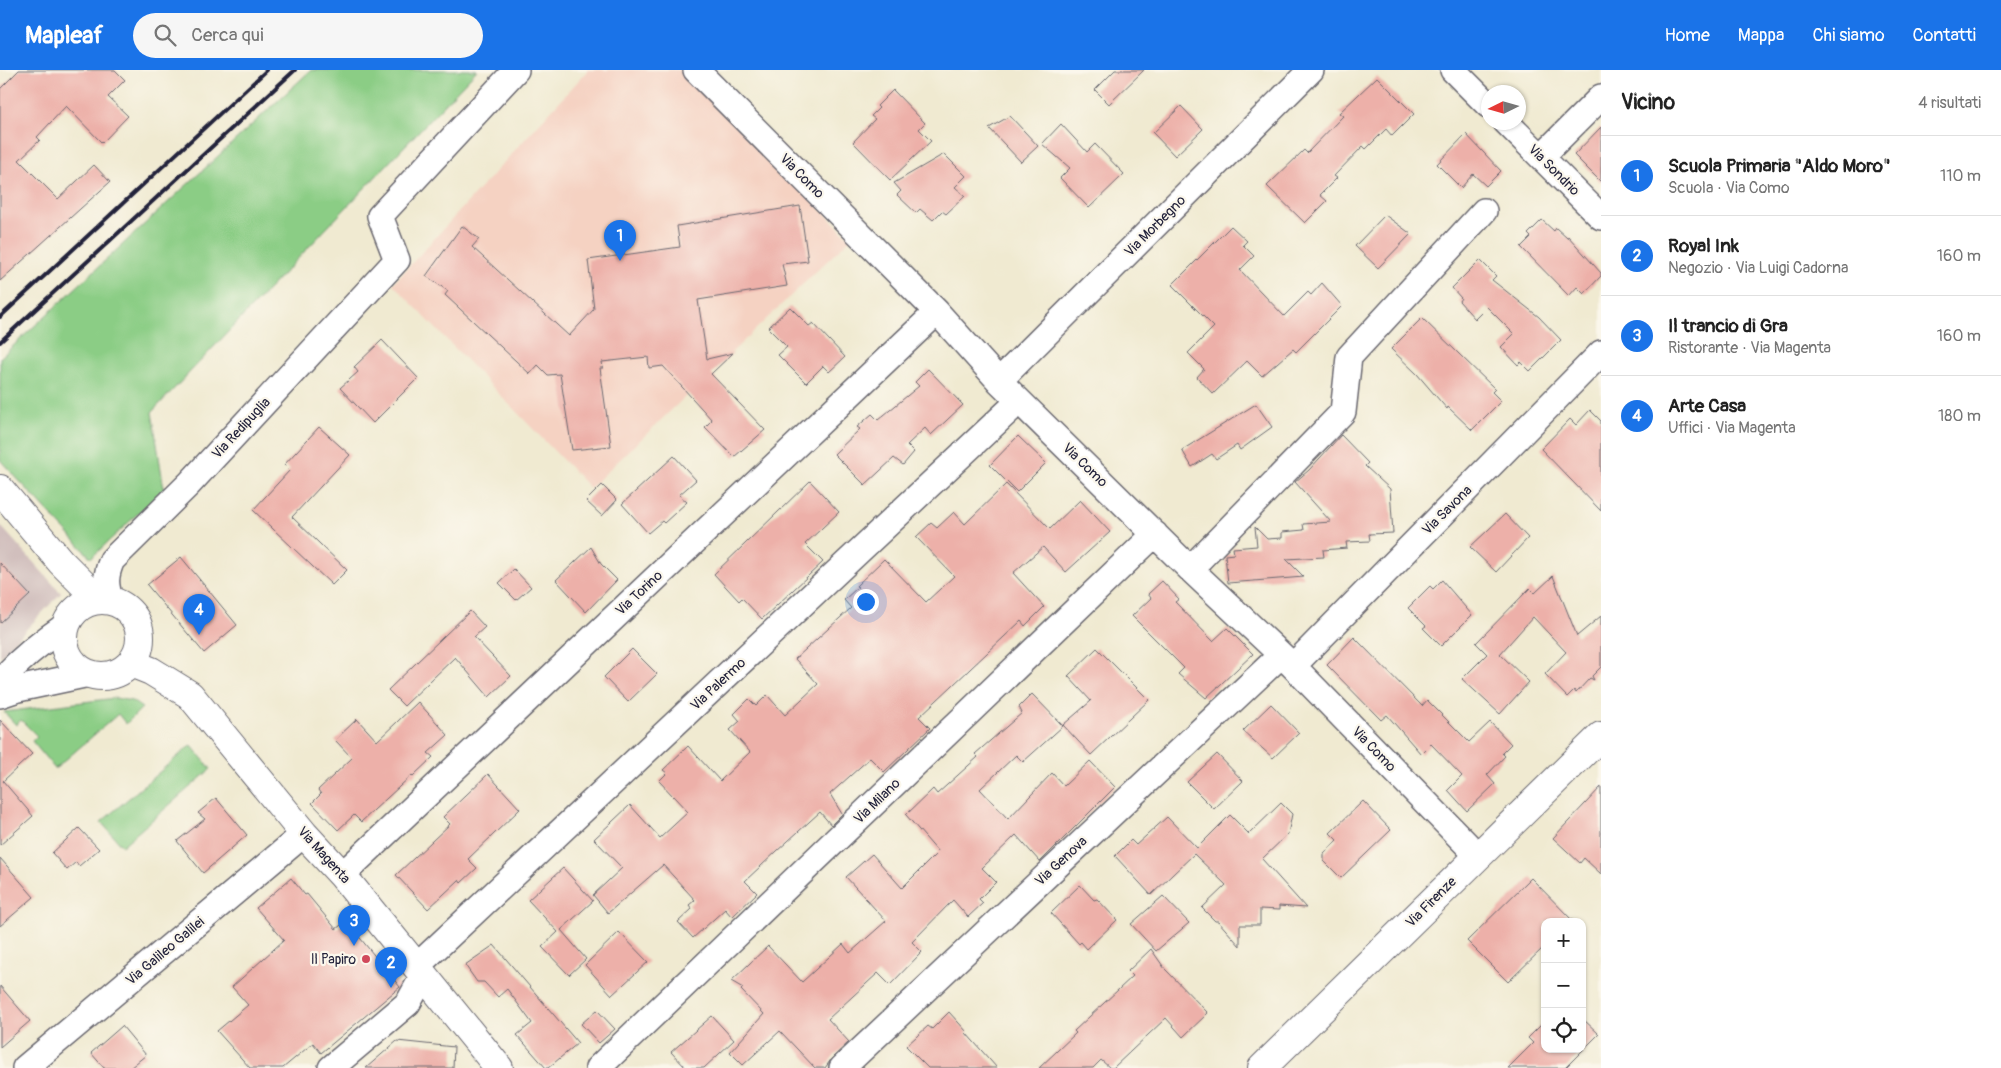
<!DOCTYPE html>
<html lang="it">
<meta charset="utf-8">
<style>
body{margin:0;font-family:Pangolin,sans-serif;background:#f6f6f6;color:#222}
.controls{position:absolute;right:15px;bottom:15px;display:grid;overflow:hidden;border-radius:10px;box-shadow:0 1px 4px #0004}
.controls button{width:45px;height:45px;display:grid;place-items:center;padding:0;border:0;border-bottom:1px solid #e0e0e0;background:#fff;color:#222;font:25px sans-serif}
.compass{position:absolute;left:1481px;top:15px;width:45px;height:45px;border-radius:50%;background:#fff;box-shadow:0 1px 4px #0004;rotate:265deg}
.you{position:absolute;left:865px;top:531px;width:18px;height:18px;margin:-12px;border:4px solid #fff;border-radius:50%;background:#1a73e8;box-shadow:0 0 0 8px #1a73e833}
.badge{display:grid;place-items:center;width:32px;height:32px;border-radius:50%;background:#1a73e8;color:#fff;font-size:16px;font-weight:700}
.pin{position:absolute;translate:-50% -41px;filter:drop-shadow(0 1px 2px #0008)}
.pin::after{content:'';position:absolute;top:26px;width:18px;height:15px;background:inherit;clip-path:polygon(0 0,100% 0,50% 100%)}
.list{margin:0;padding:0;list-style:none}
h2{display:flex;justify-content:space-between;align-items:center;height:65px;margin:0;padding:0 20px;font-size:21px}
h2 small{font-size:16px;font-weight:400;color:#767676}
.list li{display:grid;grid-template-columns:32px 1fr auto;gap:15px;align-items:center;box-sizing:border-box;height:80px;padding:0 20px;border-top:1px solid #e0e0e0}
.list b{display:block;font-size:19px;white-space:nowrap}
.list p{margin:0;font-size:16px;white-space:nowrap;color:#767676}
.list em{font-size:16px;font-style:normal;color:#767676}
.icon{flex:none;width:28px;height:28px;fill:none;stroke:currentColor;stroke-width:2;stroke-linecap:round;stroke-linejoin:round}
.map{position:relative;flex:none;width:1601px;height:998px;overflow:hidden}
header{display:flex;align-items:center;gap:30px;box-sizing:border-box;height:70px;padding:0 25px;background:#1a73e8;color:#fff}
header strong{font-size:24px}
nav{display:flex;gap:28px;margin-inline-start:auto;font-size:18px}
.search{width:350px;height:45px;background:#f6f6f6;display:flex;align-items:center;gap:12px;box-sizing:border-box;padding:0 18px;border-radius:28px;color:#767676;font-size:19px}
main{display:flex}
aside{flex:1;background:#fff}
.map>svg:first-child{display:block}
.built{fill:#f5d2c2}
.industrial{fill:#d1bfbd}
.green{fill:#8bcd85;stroke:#567860}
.building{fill:#edb0a9}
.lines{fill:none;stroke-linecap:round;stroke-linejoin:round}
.street-casing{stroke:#6a6870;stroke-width:28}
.secondary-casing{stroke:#6a6870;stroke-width:30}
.street{stroke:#fff;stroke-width:25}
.secondary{stroke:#fff;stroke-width:28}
.rail{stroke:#22223b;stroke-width:4}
.poi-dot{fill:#d1495b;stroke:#fbf7ec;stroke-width:2}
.labels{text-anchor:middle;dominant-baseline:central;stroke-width:4.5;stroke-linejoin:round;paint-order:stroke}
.street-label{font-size:14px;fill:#22223b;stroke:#fbf7ec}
.poi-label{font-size:14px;fill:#22223b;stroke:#fbf7ec;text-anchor:end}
</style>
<header>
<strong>Mapleaf</strong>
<div class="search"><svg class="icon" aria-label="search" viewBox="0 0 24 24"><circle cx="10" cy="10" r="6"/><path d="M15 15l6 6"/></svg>Cerca qui</div>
<nav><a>Home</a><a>Mappa</a><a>Chi siamo</a><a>Contatti</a></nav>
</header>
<main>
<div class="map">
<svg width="1601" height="998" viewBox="0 0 1601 998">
<rect width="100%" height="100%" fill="#fbf7ec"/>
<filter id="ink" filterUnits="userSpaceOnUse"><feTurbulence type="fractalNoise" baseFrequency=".02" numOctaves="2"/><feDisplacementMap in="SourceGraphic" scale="10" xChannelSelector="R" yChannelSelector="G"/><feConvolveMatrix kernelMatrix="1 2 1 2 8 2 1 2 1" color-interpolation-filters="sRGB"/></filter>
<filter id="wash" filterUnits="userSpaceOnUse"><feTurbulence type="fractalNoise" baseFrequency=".0096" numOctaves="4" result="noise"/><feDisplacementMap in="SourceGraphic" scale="20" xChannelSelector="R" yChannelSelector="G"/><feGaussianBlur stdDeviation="1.12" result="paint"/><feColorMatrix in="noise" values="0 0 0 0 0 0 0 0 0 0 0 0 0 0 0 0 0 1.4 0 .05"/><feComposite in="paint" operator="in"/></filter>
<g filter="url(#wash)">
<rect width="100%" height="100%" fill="#f0ead1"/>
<!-- built -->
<path class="built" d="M 588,0 L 684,0 L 850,169 L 590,418 L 393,214 Z"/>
<!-- industrial -->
<path class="industrial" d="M 0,455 L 61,523 L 0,587 Z"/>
<!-- green -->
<path class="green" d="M 311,0 L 477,0 L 152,342 L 164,419 L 91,488 L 0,390 L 0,288 Z
M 115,628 L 132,631 L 142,638 L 126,654 L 118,644 L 55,699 L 32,671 L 37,666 L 21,650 L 16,655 L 4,642 Z
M 191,675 L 211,699 L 122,776 L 101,752 Z"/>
<g id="blocks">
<!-- building -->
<path class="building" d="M 19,0 L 115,0 L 125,10 L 108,27 L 128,46 L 102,73 L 66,36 L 37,67 L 40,70 L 19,90 L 58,129 L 94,95 L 110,112 L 0,211 L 0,19 Z
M 1115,0 L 1144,0 L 1109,34 L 1095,20 Z
M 1377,7 L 1414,44 L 1392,66 L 1386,59 L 1366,79 L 1363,76 L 1334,106 L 1337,108 L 1320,125 L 1327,131 L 1305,153 L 1267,116 L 1304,80 L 1307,83 L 1343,46 L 1339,43 Z
M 893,20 L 925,53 L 919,59 L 931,71 L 890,110 L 853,72 L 875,49 L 871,46 L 879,38 L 877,36 Z
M 1181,36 L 1203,59 L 1175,86 L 1153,63 Z
M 1010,46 L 1038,76 L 1021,92 L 989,58 Z
M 1061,54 L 1087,82 L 1095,74 L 1124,104 L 1089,138 L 1060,108 L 1070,98 L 1042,74 Z
M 1601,57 L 1601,112 L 1574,85 Z
M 1466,64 L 1501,101 L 1486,116 L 1473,104 L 1461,118 L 1437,94 Z
M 944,84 L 966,106 L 955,117 L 965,126 L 946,144 L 942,141 L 933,150 L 920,139 L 916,143 L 897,125 L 901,121 L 894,113 Z
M 800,136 L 808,191 L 782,194 L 787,216 L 698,230 L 707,289 L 733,283 L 711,304 L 765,360 L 734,387 L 705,357 L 712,350 L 663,296 L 649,298 L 648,287 L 602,292 L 603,298 L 600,298 L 611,376 L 572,380 L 560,304 L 548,305 L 538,295 L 530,304 L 445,225 L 448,221 L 426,206 L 462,156 L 479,169 L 472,177 L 569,266 L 594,239 L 588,190 L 680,177 L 677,156 Z
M 1385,145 L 1411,164 L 1378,198 L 1355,176 Z
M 1542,150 L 1554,161 L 1556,158 L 1567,168 L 1568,166 L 1601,203 L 1601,206 L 1584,224 L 1577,217 L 1569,226 L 1521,177 L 1531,167 L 1528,164 Z
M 1231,156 L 1247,171 L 1243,175 L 1254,186 L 1240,200 L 1284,246 L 1308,222 L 1311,225 L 1322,213 L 1342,236 L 1296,282 L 1293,279 L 1262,306 L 1247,291 L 1213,324 L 1197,307 L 1204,299 L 1188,283 L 1214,257 L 1172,215 Z
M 1480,190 L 1496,206 L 1492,210 L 1539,247 L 1561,270 L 1530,301 L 1521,292 L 1518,295 L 1501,277 L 1514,264 L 1487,237 L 1475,249 L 1459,231 L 1461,228 L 1452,218 Z
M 790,237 L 809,256 L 813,253 L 845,287 L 829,302 L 823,296 L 806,313 L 778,285 L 787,277 L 768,258 Z
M 1422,248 L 1495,319 L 1492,322 L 1501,331 L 1472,360 L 1448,337 L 1447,339 L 1417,304 L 1391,279 Z
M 382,270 L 418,308 L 373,353 L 340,318 L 358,302 L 354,297 Z
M 928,299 L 963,335 L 931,365 L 925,358 L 907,375 L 914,382 L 903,395 L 894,388 L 865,415 L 834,384 L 860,359 L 857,357 L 872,344 L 878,350 L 919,316 L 915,312 Z
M 1256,334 L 1272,357 L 1240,380 L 1237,375 L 1216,389 L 1212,384 L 1192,397 L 1182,380 Z
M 1590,340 L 1601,351 L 1601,441 L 1541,379 L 1570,349 L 1576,355 Z
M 319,357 L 350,385 L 292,447 L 347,500 L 332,515 L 253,440 L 290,400 L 284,395 Z
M 1341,365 L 1368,393 L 1365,396 L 1390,419 L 1393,463 L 1369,464 L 1370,471 L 1346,472 L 1347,478 L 1323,480 L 1324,487 L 1286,489 L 1304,507 L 1228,513 L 1225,485 L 1234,484 L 1233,478 L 1257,476 L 1255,457 L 1267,469 L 1282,468 L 1282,462 L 1304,460 L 1303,454 L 1331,452 L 1295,412 L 1309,400 Z
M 1018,366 L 1046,393 L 1017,422 L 990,395 Z
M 674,386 L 696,410 L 679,425 L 687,432 L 664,453 L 662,451 L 648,463 L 622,434 Z
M 810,411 L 839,442 L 805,474 L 823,492 L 762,549 L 742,528 L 739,531 L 714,504 Z
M 1006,414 L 1050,459 L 1080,430 L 1110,462 L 1066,502 L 1043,477 L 1013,503 L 1044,537 L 1025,556 L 1021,551 L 919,647 L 930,658 L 884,702 L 870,688 L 830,724 L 842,744 L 831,755 L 820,742 L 777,781 L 745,811 L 757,823 L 732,847 L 725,839 L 693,868 L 678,852 L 692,839 L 689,835 L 695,830 L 663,795 L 608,843 L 593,825 L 622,798 L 594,769 L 630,735 L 660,768 L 688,742 L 659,711 L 667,703 L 663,700 L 688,676 L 720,711 L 750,682 L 730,660 L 740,651 L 734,644 L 749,629 L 756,636 L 767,625 L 785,645 L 818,614 L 795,589 L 851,538 L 844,530 L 858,517 L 856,516 L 884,489 L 926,532 L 954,506 L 916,467 L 931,453 L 937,458 L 954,442 L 965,454 Z
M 602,415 L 617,430 L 602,446 L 586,431 Z
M 1505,444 L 1528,468 L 1496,502 L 1470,477 Z
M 591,477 L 601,494 L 617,510 L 586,542 L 556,510 Z
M 181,487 L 237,555 L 204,583 L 147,515 Z
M 0,493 L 30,525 L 0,553 Z
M 514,499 L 531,517 L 516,530 L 499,513 Z
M 1553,506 L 1577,566 L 1601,546 L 1601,597 L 1592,606 L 1594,610 L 1590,608 L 1576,623 L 1574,620 L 1567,627 L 1545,604 L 1566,582 L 1533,547 L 1500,584 L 1529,612 L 1500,644 L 1462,609 L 1487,584 L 1476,573 L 1530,518 L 1535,523 Z
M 1442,510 L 1472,545 L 1441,576 L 1423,558 L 1426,556 L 1408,538 L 1430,516 L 1433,519 Z
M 1162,511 L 1179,529 L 1175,532 L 1213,571 L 1227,558 L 1253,584 L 1206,628 L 1178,604 L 1184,598 L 1132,546 L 1151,528 L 1148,524 Z
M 470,541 L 485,557 L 474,567 L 511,606 L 489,627 L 455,587 L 404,636 L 388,620 Z
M 1354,567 L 1422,636 L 1427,630 L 1469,672 L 1490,652 L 1511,674 L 1502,683 L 1505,686 L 1487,705 L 1495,714 L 1467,741 L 1448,720 L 1462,706 L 1431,674 L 1421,684 L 1387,645 L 1381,650 L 1327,595 Z
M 1097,578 L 1149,630 L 1091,685 L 1063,655 L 1091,631 L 1068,606 Z
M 632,579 L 657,604 L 628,632 L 604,607 Z
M 1032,624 L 1063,656 L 1023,692 L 1016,685 L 980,719 L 1008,749 L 1052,703 L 1064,716 L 1090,691 L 1115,717 L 1040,792 L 1016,765 L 982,798 L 996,812 L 979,829 L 983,833 L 968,847 L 953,830 L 912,872 L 922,882 L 890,915 L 878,903 L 828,949 L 849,972 L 832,988 L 825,998 L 815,998 L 780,961 L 743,995 L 730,982 L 764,944 L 741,920 L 743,918 L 731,911 L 768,876 L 802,912 L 843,874 L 850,883 L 886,851 L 846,807 L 872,784 L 902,818 L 938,782 L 906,745 L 933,719 L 937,724 L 978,687 L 975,684 L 1022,643 L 1019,637 Z
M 418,632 L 448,665 L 428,683 L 433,687 L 413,706 L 412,705 L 361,752 L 354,745 L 338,760 L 312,733 L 321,724 L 318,720 L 352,688 L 335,670 L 357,649 L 377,671 Z
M 1271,634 L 1299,663 L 1273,688 L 1243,661 Z
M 0,650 L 32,684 L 3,711 L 33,746 L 0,775 Z
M 1217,684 L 1243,711 L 1214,739 L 1187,712 Z
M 488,704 L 520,739 L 468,789 L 477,798 L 461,813 L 459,810 L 428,839 L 396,805 L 450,754 L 443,747 Z
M 1601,717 L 1601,804 L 1584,788 L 1580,793 L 1553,768 Z
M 216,728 L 247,765 L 203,803 L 177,771 L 205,749 L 198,743 Z
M 1363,731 L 1391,760 L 1341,808 L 1324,791 L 1324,784 L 1337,770 L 1330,763 Z
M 1281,733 L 1292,744 L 1288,764 L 1262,789 L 1306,838 L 1279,836 L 1279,840 L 1260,839 L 1260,855 L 1240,855 L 1240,876 L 1218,851 L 1215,851 L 1202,838 L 1226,815 L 1194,784 L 1151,825 L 1115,786 L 1131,770 L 1136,775 L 1167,747 L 1197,778 L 1230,745 L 1249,764 Z
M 79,758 L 99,779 L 79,796 L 76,792 L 67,800 L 52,783 Z
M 0,788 L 34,827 L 0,856 Z
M 563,798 L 593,831 L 561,860 L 586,889 L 569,905 L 542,877 L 558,862 L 528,830 Z
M 291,808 L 305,825 L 307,824 L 336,859 L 345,852 L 356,863 L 400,917 L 321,983 L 313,973 L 283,998 L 250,998 L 217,961 L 248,935 L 232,917 L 284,870 L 256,838 Z
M 1531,808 L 1574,852 L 1545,852 L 1545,876 L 1508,912 L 1467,871 Z
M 1080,815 L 1094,830 L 1097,829 L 1117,850 L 1087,879 L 1081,872 L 1079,874 L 1051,843 Z
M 1163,826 L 1189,853 L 1156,881 L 1131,854 Z
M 619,862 L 648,892 L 612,925 L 585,895 Z
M 494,875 L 578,973 L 548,998 L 546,998 L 517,965 L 532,953 L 507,919 L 498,927 L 484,912 L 477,912 L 465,895 Z
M 1151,879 L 1165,899 L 1208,943 L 1183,967 L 1166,948 L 1113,998 L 1110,998 L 1101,990 L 1093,998 L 1039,998 L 1076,963 L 1074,961 L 1133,906 L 1128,901 Z
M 0,916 L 30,951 L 0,977 Z
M 597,940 L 615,959 L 599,973 L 581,954 Z
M 949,942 L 967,962 L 966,963 L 997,998 L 928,998 L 906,976 L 928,956 L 932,959 Z
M 712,946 L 734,970 L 704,998 L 686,998 L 671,982 Z
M 1582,948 L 1599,964 L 1565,998 L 1508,998 L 1533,973 L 1528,968 L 1545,951 L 1545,979 L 1582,979 Z
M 122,956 L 146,985 L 130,998 L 104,998 L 91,983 Z
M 397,971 L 454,977 L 453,998 L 366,998 Z"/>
</g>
</g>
<g filter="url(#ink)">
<use href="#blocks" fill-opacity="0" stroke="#6a6870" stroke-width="1"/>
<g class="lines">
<defs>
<path id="street" d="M 696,0 L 937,242 L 999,311 L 1190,499 L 1293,596 L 1478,786
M 1453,0 L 1488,35
M 1506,52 L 1601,147
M 1541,87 L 1601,27
M 999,311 L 1311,0
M 1190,499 L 1343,342 L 1349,287 L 1484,141
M 111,531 C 105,515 105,506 112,490 L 189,414 L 397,190 L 380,146 L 516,0
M 1293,596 L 1601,283
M 0,611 C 20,589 41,572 66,555
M 0,625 L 18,619 L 89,604
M 342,805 L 937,242
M 416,897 L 1019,331
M 25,998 L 304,764
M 331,998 L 408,933 L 423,906
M 598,998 L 1155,464
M 842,998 L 1281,585"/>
<path id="secondary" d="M 0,419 L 61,492 L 99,530
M64 568a38 38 0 1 1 76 0a38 38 0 1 1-76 0Z
M 131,593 L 151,601 L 190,625 L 304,764 L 342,805 L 499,998
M 1262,998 L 1601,666"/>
</defs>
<!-- street casing -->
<use href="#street" class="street-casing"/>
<!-- secondary casing -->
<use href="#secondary" class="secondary-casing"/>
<!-- street -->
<use href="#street" class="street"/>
<!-- secondary -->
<use href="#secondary" class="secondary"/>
<!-- rail -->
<path class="rail" d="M 0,247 L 267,0
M 0,272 L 295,0"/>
</g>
</g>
<!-- markers -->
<circle class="poi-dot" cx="366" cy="889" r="5"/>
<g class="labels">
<!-- street labels -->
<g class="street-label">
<text transform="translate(1554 100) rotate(45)">Via Sondrio</text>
<text transform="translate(802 106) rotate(45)">Via Como</text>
<text transform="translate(1155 156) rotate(-45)">Via Morbegno</text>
<text transform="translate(241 358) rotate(-47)">Via Redipuglia</text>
<text transform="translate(1085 395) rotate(44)">Via Como</text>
<text transform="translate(1447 440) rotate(-45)">Via Savona</text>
<text transform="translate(639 523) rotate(-43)">Via Torino</text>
<text transform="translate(718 614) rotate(-43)">Via Palermo</text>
<text transform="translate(1374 679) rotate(46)">Via Como</text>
<text transform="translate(877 731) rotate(-44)">Via Milano</text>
<text transform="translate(324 785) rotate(48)">Via Magenta</text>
<text transform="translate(1061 791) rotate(-43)">Via Genova</text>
<text transform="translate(1431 832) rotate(-45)">Via Firenze</text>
<text transform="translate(165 881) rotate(-40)">Via Galileo Galilei</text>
</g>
<!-- poi labels -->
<g class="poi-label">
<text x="356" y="889">Il Papiro</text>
</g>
</g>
</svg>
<div class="controls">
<button>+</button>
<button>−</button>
<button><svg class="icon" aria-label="locate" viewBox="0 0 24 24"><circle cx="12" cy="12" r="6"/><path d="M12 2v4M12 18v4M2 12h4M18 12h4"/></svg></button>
</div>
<svg class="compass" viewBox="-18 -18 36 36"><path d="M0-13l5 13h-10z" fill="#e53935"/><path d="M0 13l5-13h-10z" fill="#767676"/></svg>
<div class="you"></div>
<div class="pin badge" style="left:620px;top:191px">1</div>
<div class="pin badge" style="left:391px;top:918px">2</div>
<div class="pin badge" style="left:354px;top:876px">3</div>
<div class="pin badge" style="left:199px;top:565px">4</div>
</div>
<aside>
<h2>Vicino<small>4 risultati</small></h2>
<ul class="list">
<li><span class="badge">1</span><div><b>Scuola Primaria &quot;Aldo Moro&quot;</b><p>Scuola · Via Como</p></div><em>110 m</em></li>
<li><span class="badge">2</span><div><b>Royal Ink</b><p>Negozio · Via Luigi Cadorna</p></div><em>160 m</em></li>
<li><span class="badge">3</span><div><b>Il trancio di Gra</b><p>Ristorante · Via Magenta</p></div><em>160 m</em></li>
<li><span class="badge">4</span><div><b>Arte Casa</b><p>Uffici · Via Magenta</p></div><em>180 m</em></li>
</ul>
</aside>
</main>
